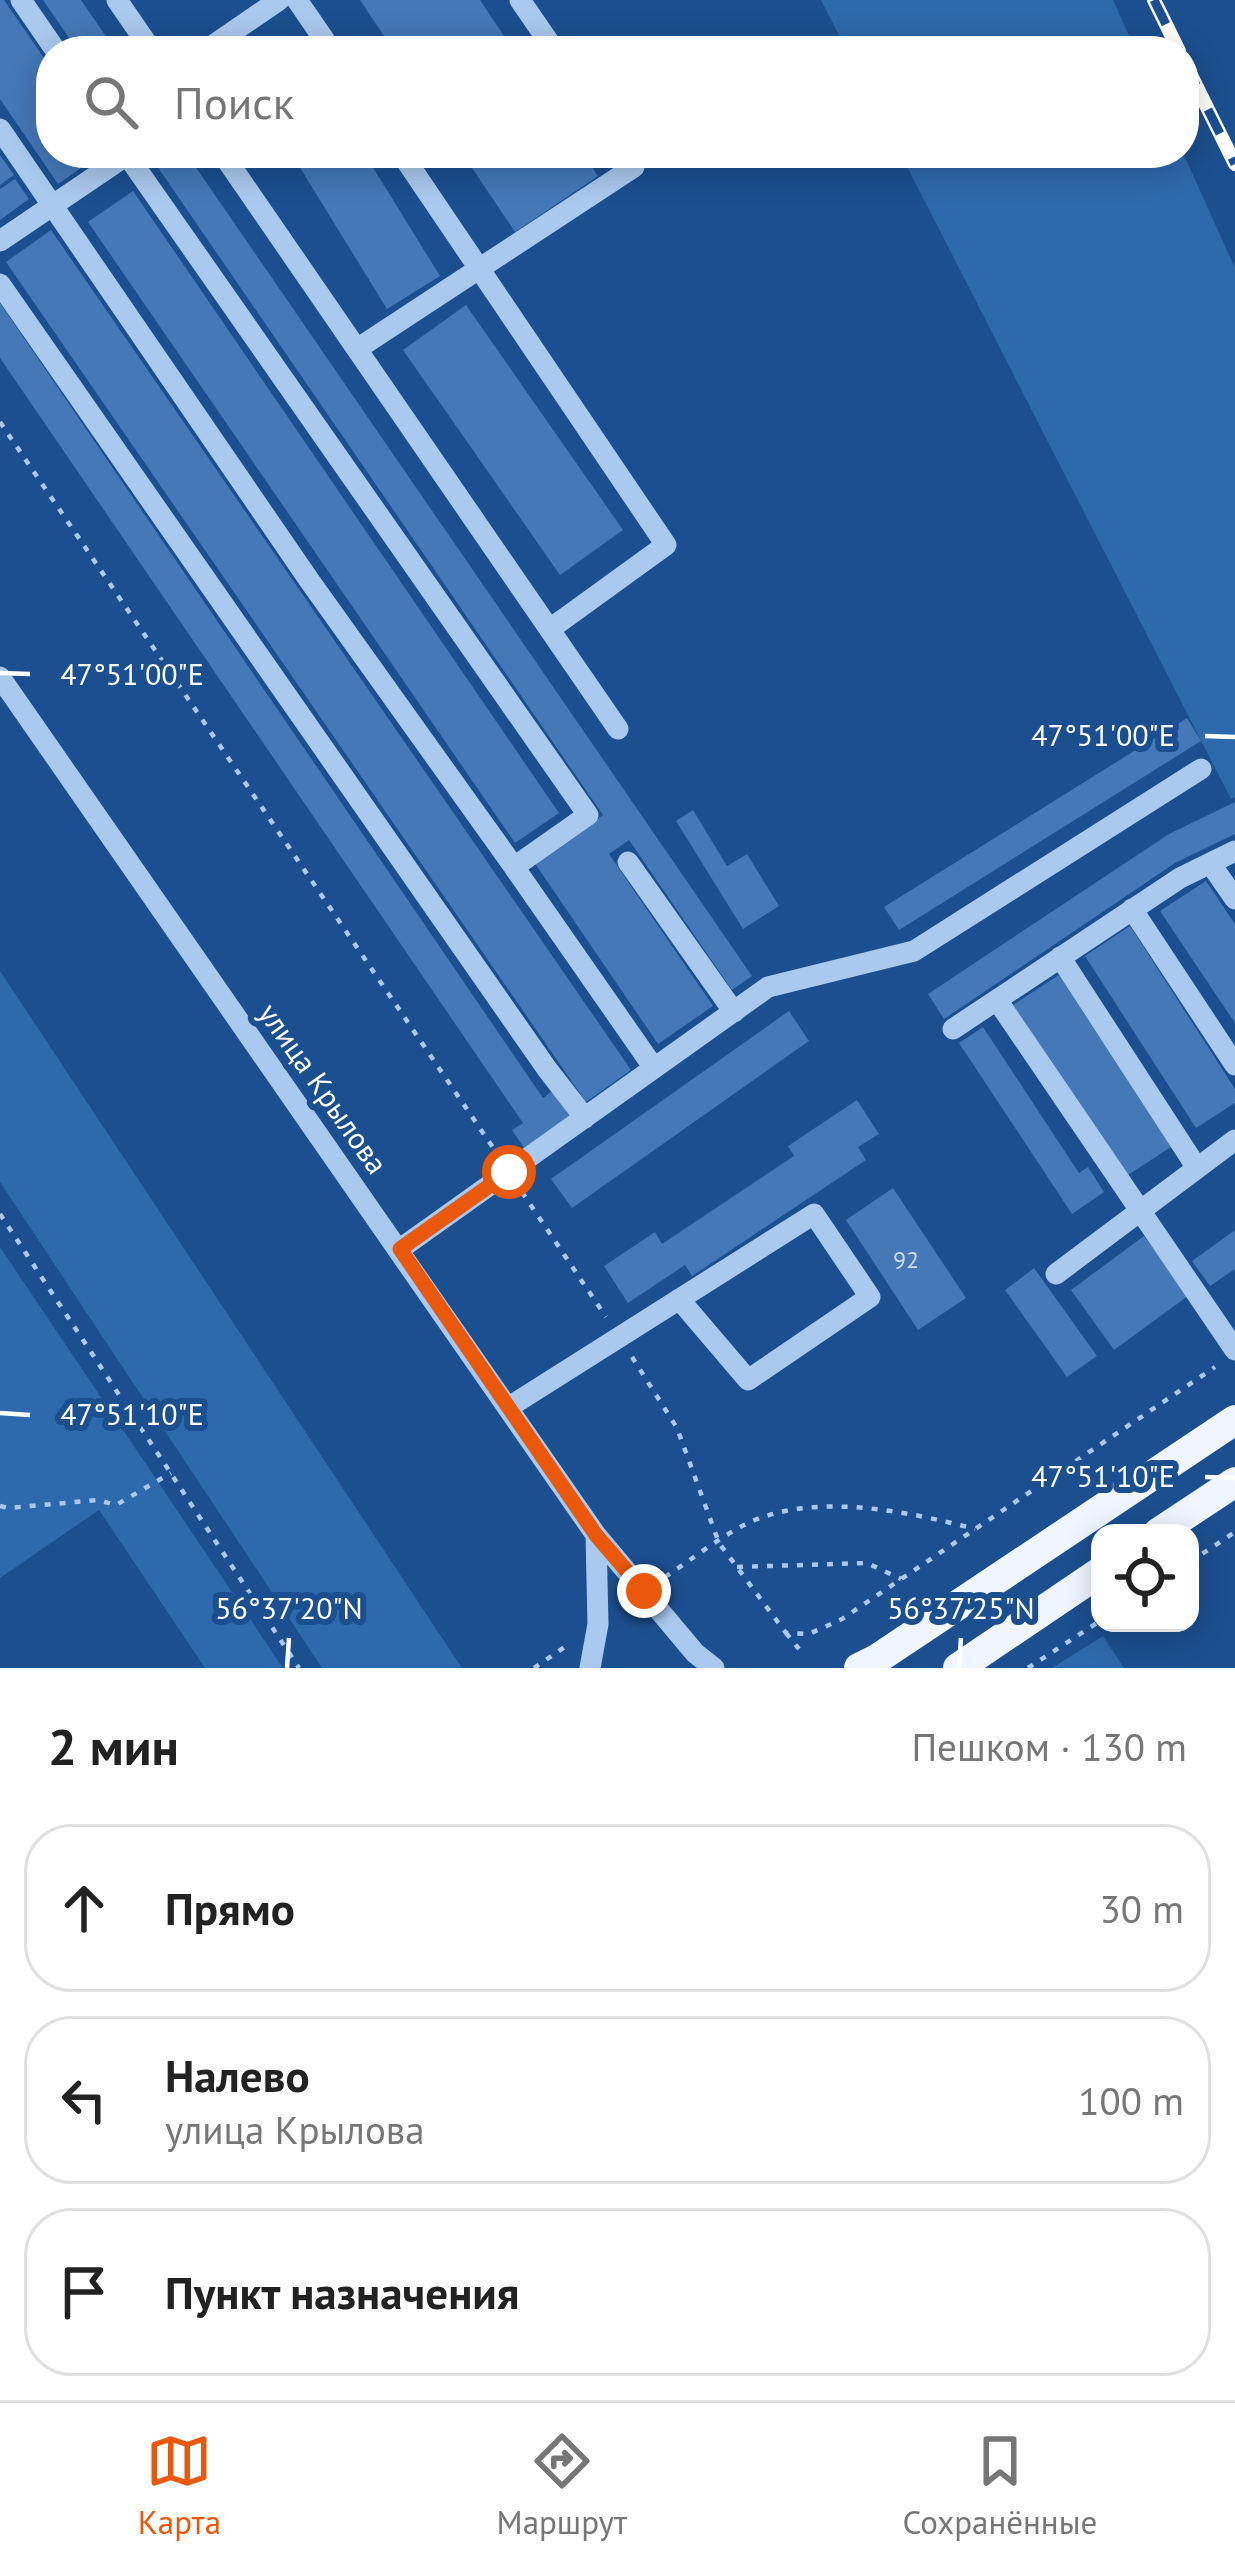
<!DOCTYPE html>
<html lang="ru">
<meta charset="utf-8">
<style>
body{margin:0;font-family:"PT Sans",sans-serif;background:#f2f2f2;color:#222}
.controls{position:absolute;right:36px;bottom:36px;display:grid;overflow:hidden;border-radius:24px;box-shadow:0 6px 30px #0003}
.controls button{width:108px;height:108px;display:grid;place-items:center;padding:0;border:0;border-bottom:3px solid #e0e0e0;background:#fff;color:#222;font:60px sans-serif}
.stop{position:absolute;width:36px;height:36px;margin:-27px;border:9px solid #ea580c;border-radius:50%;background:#fff}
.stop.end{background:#ea580c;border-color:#fff;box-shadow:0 3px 12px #0008}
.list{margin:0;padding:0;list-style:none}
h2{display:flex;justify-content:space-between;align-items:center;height:156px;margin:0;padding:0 48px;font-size:51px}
h2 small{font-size:39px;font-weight:400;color:#767676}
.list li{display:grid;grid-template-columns:78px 1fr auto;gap:36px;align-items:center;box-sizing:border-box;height:168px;margin:0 24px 24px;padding:0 24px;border:3px solid #e0e0e0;border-radius:48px}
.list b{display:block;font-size:45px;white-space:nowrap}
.list p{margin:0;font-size:39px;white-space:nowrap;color:#767676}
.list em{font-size:39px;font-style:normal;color:#767676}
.icon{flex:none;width:66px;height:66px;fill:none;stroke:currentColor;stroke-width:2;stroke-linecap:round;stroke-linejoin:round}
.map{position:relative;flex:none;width:1235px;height:1668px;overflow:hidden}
.search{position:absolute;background:#fff;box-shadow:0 6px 30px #0003;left:36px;right:36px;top:36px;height:132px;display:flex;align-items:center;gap:30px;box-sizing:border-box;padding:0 42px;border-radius:48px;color:#767676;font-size:45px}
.sheet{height:732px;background:#fff}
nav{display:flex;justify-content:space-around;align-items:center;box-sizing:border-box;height:168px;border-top:3px solid #e0e0e0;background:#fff;font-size:33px;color:#767676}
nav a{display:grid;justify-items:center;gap:6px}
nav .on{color:#ea580c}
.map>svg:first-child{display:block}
.green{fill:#2e69ad}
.building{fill:#4478b7}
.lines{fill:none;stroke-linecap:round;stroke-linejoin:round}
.path{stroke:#a9c9ee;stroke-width:4.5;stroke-dasharray:6 9;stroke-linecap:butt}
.minor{stroke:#a9c9ee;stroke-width:21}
.major{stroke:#f0f6ff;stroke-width:30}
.rail-casing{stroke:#fff;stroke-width:14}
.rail{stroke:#1b4f8f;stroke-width:9;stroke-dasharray:27;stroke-linecap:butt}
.route{stroke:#ea580c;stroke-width:15}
.ticks{fill:none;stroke:#fff;stroke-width:4.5}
.labels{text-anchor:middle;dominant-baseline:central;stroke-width:12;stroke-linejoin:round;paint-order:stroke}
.number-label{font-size:24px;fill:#d0dded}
.street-label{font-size:30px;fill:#fff;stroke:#1b4f8f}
.ticks-label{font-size:30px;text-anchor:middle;fill:#fff;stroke:#1b4f8f;stroke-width:12;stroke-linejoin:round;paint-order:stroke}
</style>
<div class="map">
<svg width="1235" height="1668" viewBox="0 0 1235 1668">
<rect width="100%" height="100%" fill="#1b4f8f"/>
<!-- green -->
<path class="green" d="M 821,0 L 1113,0 L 1136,51 L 847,51 Z
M 900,153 L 1183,153 L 1235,268 L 1235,797 L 1231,799 Z
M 0,971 L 462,1668 L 322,1668 L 0,1182 Z
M 0,1247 L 283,1668 L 205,1668 L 99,1510 L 0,1578 Z
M 1103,1636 L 1124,1668 L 1052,1668 Z"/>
<!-- building -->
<path class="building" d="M 0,0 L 4,0 L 51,68 L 51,153 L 103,153 L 58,184 L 0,99 Z
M 43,0 L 81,0 L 116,51 L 78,51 Z
M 360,0 L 480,0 L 514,51 L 394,51 Z
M 148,153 L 186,153 L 752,976 L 732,990 L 629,840 L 609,854 L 713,1006 L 658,1044 L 534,862 L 603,815 Z
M 291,153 L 364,153 L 440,276 L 387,309 Z
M 462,153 L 583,153 L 598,176 L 515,232 Z
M 0,155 L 14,175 L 0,185 Z
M 15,179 L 29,199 L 0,220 L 0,189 Z
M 133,191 L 559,813 L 515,843 L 88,222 Z
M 51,230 L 631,1070 L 586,1102 L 6,262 Z
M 0,303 L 543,1098 L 554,1090 L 571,1115 L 528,1154 L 512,1130 L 523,1123 L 0,358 Z
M 466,305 L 623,530 L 560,575 L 403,350 Z
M 1187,718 L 1201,741 L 899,930 L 884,907 Z
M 1235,802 L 1235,834 L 1175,863 L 944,1019 L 928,994 L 1169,834 Z
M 693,810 L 727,866 L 747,854 L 779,906 L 743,929 L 676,821 Z
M 1206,881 L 1235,924 L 1235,1023 L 1160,911 Z
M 1130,926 L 1235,1089 L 1235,1103 L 1196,1128 L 1085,956 Z
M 1059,975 L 1171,1147 L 1125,1177 L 1013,1005 Z
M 789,1011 L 809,1041 L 572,1208 L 551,1179 Z
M 983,1027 L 1079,1173 L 1088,1167 L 1104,1192 L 1072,1214 L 959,1043 Z
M 857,1100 L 879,1134 L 858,1147 L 866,1160 L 692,1276 L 685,1265 L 628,1303 L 604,1266 L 655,1232 L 662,1244 L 794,1156 L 788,1146 Z
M 893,1188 L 966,1298 L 918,1330 L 846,1220 Z
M 1235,1230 L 1235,1269 L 1210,1286 L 1192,1261 Z
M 1144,1236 L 1188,1296 L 1114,1350 L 1071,1290 Z
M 1034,1268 L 1097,1356 L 1067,1377 L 1005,1290 Z"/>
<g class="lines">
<!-- path -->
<path class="path" d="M 0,422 L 496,1152
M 522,1192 L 606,1317
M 0,1214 L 299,1668
M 632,1357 L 677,1428 L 719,1543 L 786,1633 L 809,1634 L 842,1619 L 1215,1367
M 0,1506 L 8,1508 L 98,1500 L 116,1505 L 171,1473
M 1190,1562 L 1235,1532
M 737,1567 L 867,1563 L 901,1579
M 665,1577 C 691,1560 717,1539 744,1525 C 811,1491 907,1511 975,1529
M 786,1633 L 799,1649
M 534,1668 L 569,1644
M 1028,1668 L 1100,1621"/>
<!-- minor -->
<path class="minor" d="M 21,0 L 56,51
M 117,0 L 152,51
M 297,0 L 332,51
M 520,0 L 555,51
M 205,51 L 279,0
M 0,129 L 309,580 L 514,867
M 222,153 L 618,729
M 401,153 L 666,545 L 550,629
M 0,241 L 127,155 L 588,815 L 514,867 L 654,1068
M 0,284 L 547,1069 L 585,1118
M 357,349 L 634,167 L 625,153
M 0,677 L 596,1535 L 695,1653 L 714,1668
M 628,862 L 734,1012
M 1210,863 L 1235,899
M 1132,909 L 1235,1065
M 1060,957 L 1197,1168
M 997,1000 L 1235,1350
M 953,1029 L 1180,878 L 1235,851
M 400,1249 L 768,987 L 914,951 L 1201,769
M 1056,1274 L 1235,1140
M 509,1407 L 814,1214 L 870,1297 L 748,1380 L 679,1299
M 590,1668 L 598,1624 L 596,1535"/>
<!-- major -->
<path class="major" d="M 1158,1533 L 1235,1482
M 859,1668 L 877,1659 L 1235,1420
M 958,1668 L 1100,1572"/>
<defs>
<path id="rail" d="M 1154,0 L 1179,51
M 1184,61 L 1235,164"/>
</defs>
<!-- rail casing -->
<use href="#rail" class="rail-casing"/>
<!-- rail -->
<use href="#rail" class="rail"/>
</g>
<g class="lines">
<!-- route -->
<path class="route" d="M 509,1172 L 400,1249 L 596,1535 L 644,1591"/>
</g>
<!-- ticks -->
<path class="ticks" d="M 0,673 L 30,674M 1205,736 L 1235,737M 0,1413 L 30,1415M 1205,1477 L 1235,1478M 287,1668 L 289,1638M 959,1668 L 961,1638"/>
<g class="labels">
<!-- number labels -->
<g class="number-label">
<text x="906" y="1259">92</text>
</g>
<!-- street labels -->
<g class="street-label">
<text transform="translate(324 1088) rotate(55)">улица Крылова</text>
</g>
</g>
<g class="ticks-label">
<text x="132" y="685">47°51'00"E</text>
<text x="1103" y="746">47°51'00"E</text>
<text x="132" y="1425">47°51'10"E</text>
<text x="1103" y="1487">47°51'10"E</text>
<text x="289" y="1619">56°37'20"N</text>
<text x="961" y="1619">56°37'25"N</text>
</g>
</svg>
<div class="controls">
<button><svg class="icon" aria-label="locate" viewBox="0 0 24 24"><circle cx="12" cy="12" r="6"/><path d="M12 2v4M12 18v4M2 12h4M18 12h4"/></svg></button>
</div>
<div class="stop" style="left:509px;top:1172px"></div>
<div class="stop end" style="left:644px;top:1591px"></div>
<div class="search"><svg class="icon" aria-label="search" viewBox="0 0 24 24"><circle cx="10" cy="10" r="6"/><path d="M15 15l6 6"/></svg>Поиск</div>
</div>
<section class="sheet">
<h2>2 мин<small>Пешком · 130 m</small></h2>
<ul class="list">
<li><svg class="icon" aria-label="ahead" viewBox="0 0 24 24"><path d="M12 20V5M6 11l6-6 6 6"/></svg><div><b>Прямо</b></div><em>30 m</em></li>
<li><svg class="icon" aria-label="left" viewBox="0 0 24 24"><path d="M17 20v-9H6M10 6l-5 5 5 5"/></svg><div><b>Налево</b><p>улица Крылова</p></div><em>100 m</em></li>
<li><svg class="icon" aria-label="arrive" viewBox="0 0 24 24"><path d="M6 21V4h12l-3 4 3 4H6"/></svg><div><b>Пункт назначения</b></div></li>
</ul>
</section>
<nav>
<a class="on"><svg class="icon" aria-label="map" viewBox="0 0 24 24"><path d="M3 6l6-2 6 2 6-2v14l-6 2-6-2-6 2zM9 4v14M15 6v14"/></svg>Карта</a>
<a><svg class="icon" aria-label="directions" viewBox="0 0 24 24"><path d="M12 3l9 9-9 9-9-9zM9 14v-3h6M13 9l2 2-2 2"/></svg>Маршрут</a>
<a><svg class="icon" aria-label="saved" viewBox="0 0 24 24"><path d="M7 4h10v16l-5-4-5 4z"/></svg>Сохранённые</a>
</nav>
